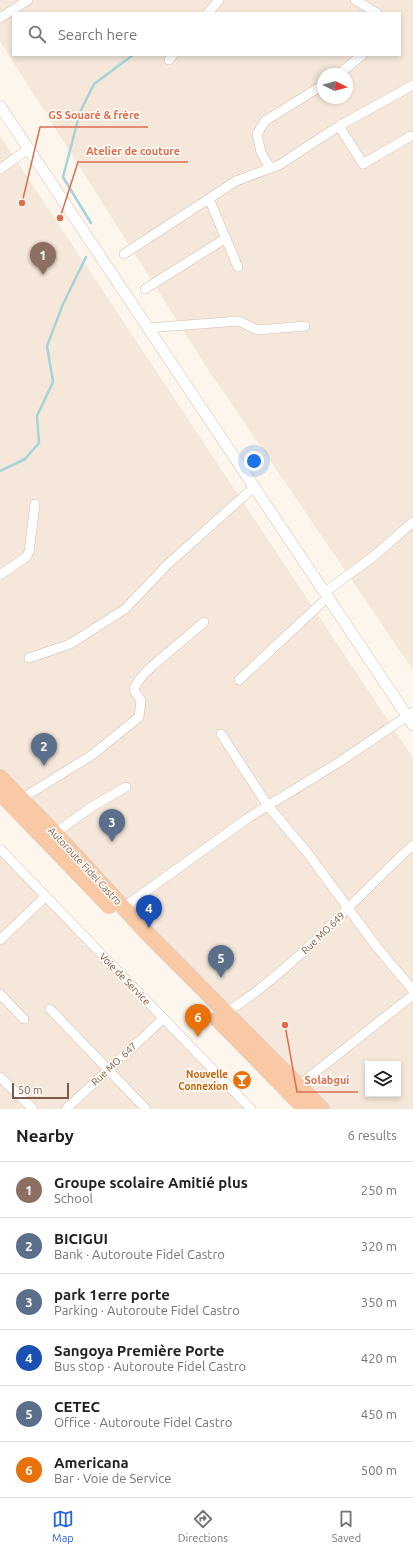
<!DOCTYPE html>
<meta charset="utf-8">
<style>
body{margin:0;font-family:Ubuntu,sans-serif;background:#f2f2f2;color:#202124}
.controls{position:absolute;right:12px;bottom:12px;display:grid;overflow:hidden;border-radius:0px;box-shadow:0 2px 6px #0003}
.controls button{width:36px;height:36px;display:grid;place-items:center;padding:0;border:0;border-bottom:1px solid #e0e0e0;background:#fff;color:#202124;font:20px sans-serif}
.compass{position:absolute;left:317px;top:68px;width:36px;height:36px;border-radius:50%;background:#fff;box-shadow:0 2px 6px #0003;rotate:96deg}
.scale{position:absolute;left:12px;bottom:10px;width:57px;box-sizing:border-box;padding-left:4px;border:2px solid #7a5c4d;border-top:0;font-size:11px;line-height:14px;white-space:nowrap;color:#7a5c4d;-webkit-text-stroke:3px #fffaf3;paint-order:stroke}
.you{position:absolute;left:254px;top:461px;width:14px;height:14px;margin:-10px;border:3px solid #fff;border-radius:50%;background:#1a73e8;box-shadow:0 0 0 6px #1a73e833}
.badge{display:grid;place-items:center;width:26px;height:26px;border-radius:50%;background:#2563eb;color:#fff;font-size:13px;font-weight:700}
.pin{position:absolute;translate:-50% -33px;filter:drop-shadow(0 1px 2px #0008)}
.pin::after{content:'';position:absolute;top:21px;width:14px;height:12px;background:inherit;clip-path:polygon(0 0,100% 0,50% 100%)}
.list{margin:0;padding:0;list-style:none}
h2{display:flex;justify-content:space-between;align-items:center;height:52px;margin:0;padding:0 16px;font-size:17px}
h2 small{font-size:13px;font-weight:400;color:#757577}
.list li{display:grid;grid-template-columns:26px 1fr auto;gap:12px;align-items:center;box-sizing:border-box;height:56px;padding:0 16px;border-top:1px solid #e0e0e0}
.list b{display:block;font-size:15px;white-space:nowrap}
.list p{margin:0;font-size:13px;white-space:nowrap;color:#757577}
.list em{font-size:13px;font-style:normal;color:#757577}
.icon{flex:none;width:22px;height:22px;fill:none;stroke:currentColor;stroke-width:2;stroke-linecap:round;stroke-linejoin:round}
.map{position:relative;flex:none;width:413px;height:1109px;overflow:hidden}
.search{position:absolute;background:#fff;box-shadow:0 2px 6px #0003;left:12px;right:12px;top:12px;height:44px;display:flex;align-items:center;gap:10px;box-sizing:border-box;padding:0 14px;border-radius:0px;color:#757577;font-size:15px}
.sheet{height:388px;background:#fff}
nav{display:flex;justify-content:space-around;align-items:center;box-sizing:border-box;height:56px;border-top:1px solid #e0e0e0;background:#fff;font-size:11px;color:#757577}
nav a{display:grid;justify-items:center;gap:2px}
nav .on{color:#2563eb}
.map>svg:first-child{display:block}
.residential{fill:#f5e8da;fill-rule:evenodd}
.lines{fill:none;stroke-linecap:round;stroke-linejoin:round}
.stream{stroke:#a5d3da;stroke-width:2.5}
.minor-casing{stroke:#d1beb0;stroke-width:10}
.tertiary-casing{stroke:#d1beb0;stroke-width:12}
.trunk-casing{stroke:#dad1cd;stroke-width:16}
.minor{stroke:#fff;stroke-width:9}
.tertiary{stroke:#fff;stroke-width:11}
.trunk{stroke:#f9c8a4;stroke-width:15}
.labels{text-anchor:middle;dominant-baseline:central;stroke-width:3.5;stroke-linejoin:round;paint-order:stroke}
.street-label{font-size:10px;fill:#7a5c4d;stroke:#fffaf3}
.food-label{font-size:10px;font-weight:bold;fill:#c56008;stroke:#fffaf3;text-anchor:end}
.leader{fill:none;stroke:#dc6d51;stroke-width:1.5}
.callout-dot{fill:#dc6d51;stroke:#fffaf3;stroke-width:1.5}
.callout-label{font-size:11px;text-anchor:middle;font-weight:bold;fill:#dc6d51;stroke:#fffaf3;stroke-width:3.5;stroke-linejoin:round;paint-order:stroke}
</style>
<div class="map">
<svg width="413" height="1109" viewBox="0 0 413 1109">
<rect width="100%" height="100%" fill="#fdf6ec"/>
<!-- residential -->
<path class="residential" d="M 0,0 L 413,0 L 413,670 L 205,365 L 0,41 ZM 13,13 L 400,13 L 400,55 L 13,55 ZM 323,74 L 347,74 L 347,98 L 323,98 Z
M 0,136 L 413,758 L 413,1109 L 317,1109 L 0,774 ZM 368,1064 L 398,1064 L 398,1094 L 368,1094 Z
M 0,846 L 254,1109 L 0,1109 Z"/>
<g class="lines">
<!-- stream -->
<path class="stream" d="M 91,223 L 63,177 L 80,112 L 94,84 L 133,55
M 0,471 L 25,459 L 39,443 L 37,416 L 53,382 L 47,346 L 63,304 L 86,257"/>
<defs>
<path id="minor" d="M 355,0 L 377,13
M 208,13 L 219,0
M 0,18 L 28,0
M 169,60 L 173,55
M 339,74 L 362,55
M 339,126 L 363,164 L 411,136
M 270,168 L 261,152 L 257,134 L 265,121 L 323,85
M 0,169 L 28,149
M 209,199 L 238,267
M 124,254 L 236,181 L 279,165 L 339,126 L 413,85
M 145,289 L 226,238
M 147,328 L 239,321 L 257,330 L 305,326
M 0,575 L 26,557 L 29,552 L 35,504
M 325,592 L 374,556 L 413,522
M 29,658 L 70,644 L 125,609 L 168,564 L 254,487
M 239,680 L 328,597
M 221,734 L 268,806 L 306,851 L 376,946 L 413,990
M 21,799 L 92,755 L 139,717 L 141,701 L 134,690 C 137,673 189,637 204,622
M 55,833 L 93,806 L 126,787
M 0,849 L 251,1109
M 124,907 L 248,818 L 341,761 L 413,712
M 0,940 L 45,897
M 0,994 L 24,1019
M 50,1009 L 146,1109
M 225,1013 C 297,968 351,901 413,845
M 0,1077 L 33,1109
M 299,1085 L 413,995
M 66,1109 L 163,1019"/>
<path id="tertiary" d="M 0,106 L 413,725"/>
<path id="trunk" d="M 0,777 L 55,833 L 146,932 L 322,1109
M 0,793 L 109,906
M 217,1019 L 305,1109"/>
</defs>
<!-- minor casing -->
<use href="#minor" class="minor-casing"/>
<!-- tertiary casing -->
<use href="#tertiary" class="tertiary-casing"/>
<!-- trunk casing -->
<use href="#trunk" class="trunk-casing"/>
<!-- minor -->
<use href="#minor" class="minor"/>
<!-- tertiary -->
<use href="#tertiary" class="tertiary"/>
<!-- trunk -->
<use href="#trunk" class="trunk"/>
</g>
<!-- icons -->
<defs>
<symbol id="bar-disc" viewBox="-11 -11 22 22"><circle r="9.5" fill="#e8710a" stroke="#fffaf3"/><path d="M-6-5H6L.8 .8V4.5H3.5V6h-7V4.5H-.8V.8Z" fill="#fff"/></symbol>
</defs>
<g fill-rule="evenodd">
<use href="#bar-disc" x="231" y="1069" width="22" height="22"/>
</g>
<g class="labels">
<!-- street labels -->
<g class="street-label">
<text transform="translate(85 866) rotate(47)">Autoroute Fidel Castro</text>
<text transform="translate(323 933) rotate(-44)">Rue MO.649</text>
<text transform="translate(125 979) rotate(46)">Voie de Service</text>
<text transform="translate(114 1064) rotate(-43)">Rue MO. 647</text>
</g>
<!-- food labels -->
<g class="food-label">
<text x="228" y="1074">Nouvelle<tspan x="228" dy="12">Connexion</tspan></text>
</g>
</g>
<!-- callouts -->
<path class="leader" d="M22 203L40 127H148M60 218L78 162H188M285 1025L297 1092H358"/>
<g class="callout-dot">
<circle cx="22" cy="203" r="4"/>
<circle cx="60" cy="218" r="4"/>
<circle cx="285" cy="1025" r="4"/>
</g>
<g class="callout-label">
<text x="94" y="119">GS Souaré &amp; frère</text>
<text x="133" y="155">Atelier de couture</text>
<text x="327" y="1084">Solabgui</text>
</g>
</svg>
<div class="controls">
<button><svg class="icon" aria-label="layers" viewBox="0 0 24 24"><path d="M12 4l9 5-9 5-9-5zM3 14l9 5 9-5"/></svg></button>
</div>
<svg class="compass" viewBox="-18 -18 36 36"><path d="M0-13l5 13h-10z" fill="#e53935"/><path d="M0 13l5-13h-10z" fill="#757577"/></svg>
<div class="scale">50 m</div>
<div class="you"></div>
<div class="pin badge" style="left:43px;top:275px;background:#8d6e63">1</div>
<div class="pin badge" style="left:44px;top:766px;background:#5c6f8a">2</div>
<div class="pin badge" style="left:112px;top:842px;background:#5c6f8a">3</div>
<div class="pin badge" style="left:149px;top:928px;background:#1a4fb4">4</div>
<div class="pin badge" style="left:221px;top:978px;background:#5c6f8a">5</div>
<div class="pin badge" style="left:198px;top:1037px;background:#e8710a">6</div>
<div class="search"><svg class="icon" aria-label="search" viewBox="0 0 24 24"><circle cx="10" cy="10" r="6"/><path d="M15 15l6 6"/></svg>Search here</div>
</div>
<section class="sheet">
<h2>Nearby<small>6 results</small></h2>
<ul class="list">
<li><span class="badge" style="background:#8d6e63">1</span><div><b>Groupe scolaire Amitié plus</b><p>School</p></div><em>250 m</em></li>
<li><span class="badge" style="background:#5c6f8a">2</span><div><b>BICIGUI</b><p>Bank · Autoroute Fidel Castro</p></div><em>320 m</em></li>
<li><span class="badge" style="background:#5c6f8a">3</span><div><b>park 1erre porte</b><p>Parking · Autoroute Fidel Castro</p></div><em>350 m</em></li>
<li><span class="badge" style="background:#1a4fb4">4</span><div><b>Sangoya Première Porte</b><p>Bus stop · Autoroute Fidel Castro</p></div><em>420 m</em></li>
<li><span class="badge" style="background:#5c6f8a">5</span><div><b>CETEC</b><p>Office · Autoroute Fidel Castro</p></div><em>450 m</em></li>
<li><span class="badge" style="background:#e8710a">6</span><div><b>Americana</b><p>Bar · Voie de Service</p></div><em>500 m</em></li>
</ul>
</section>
<nav>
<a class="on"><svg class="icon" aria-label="map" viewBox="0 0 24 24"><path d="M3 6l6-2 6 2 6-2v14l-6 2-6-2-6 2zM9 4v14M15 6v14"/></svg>Map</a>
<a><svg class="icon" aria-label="directions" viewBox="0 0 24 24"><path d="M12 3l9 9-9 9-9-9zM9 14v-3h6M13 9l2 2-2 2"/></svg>Directions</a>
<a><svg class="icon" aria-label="saved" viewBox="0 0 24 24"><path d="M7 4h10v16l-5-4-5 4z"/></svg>Saved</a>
</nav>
